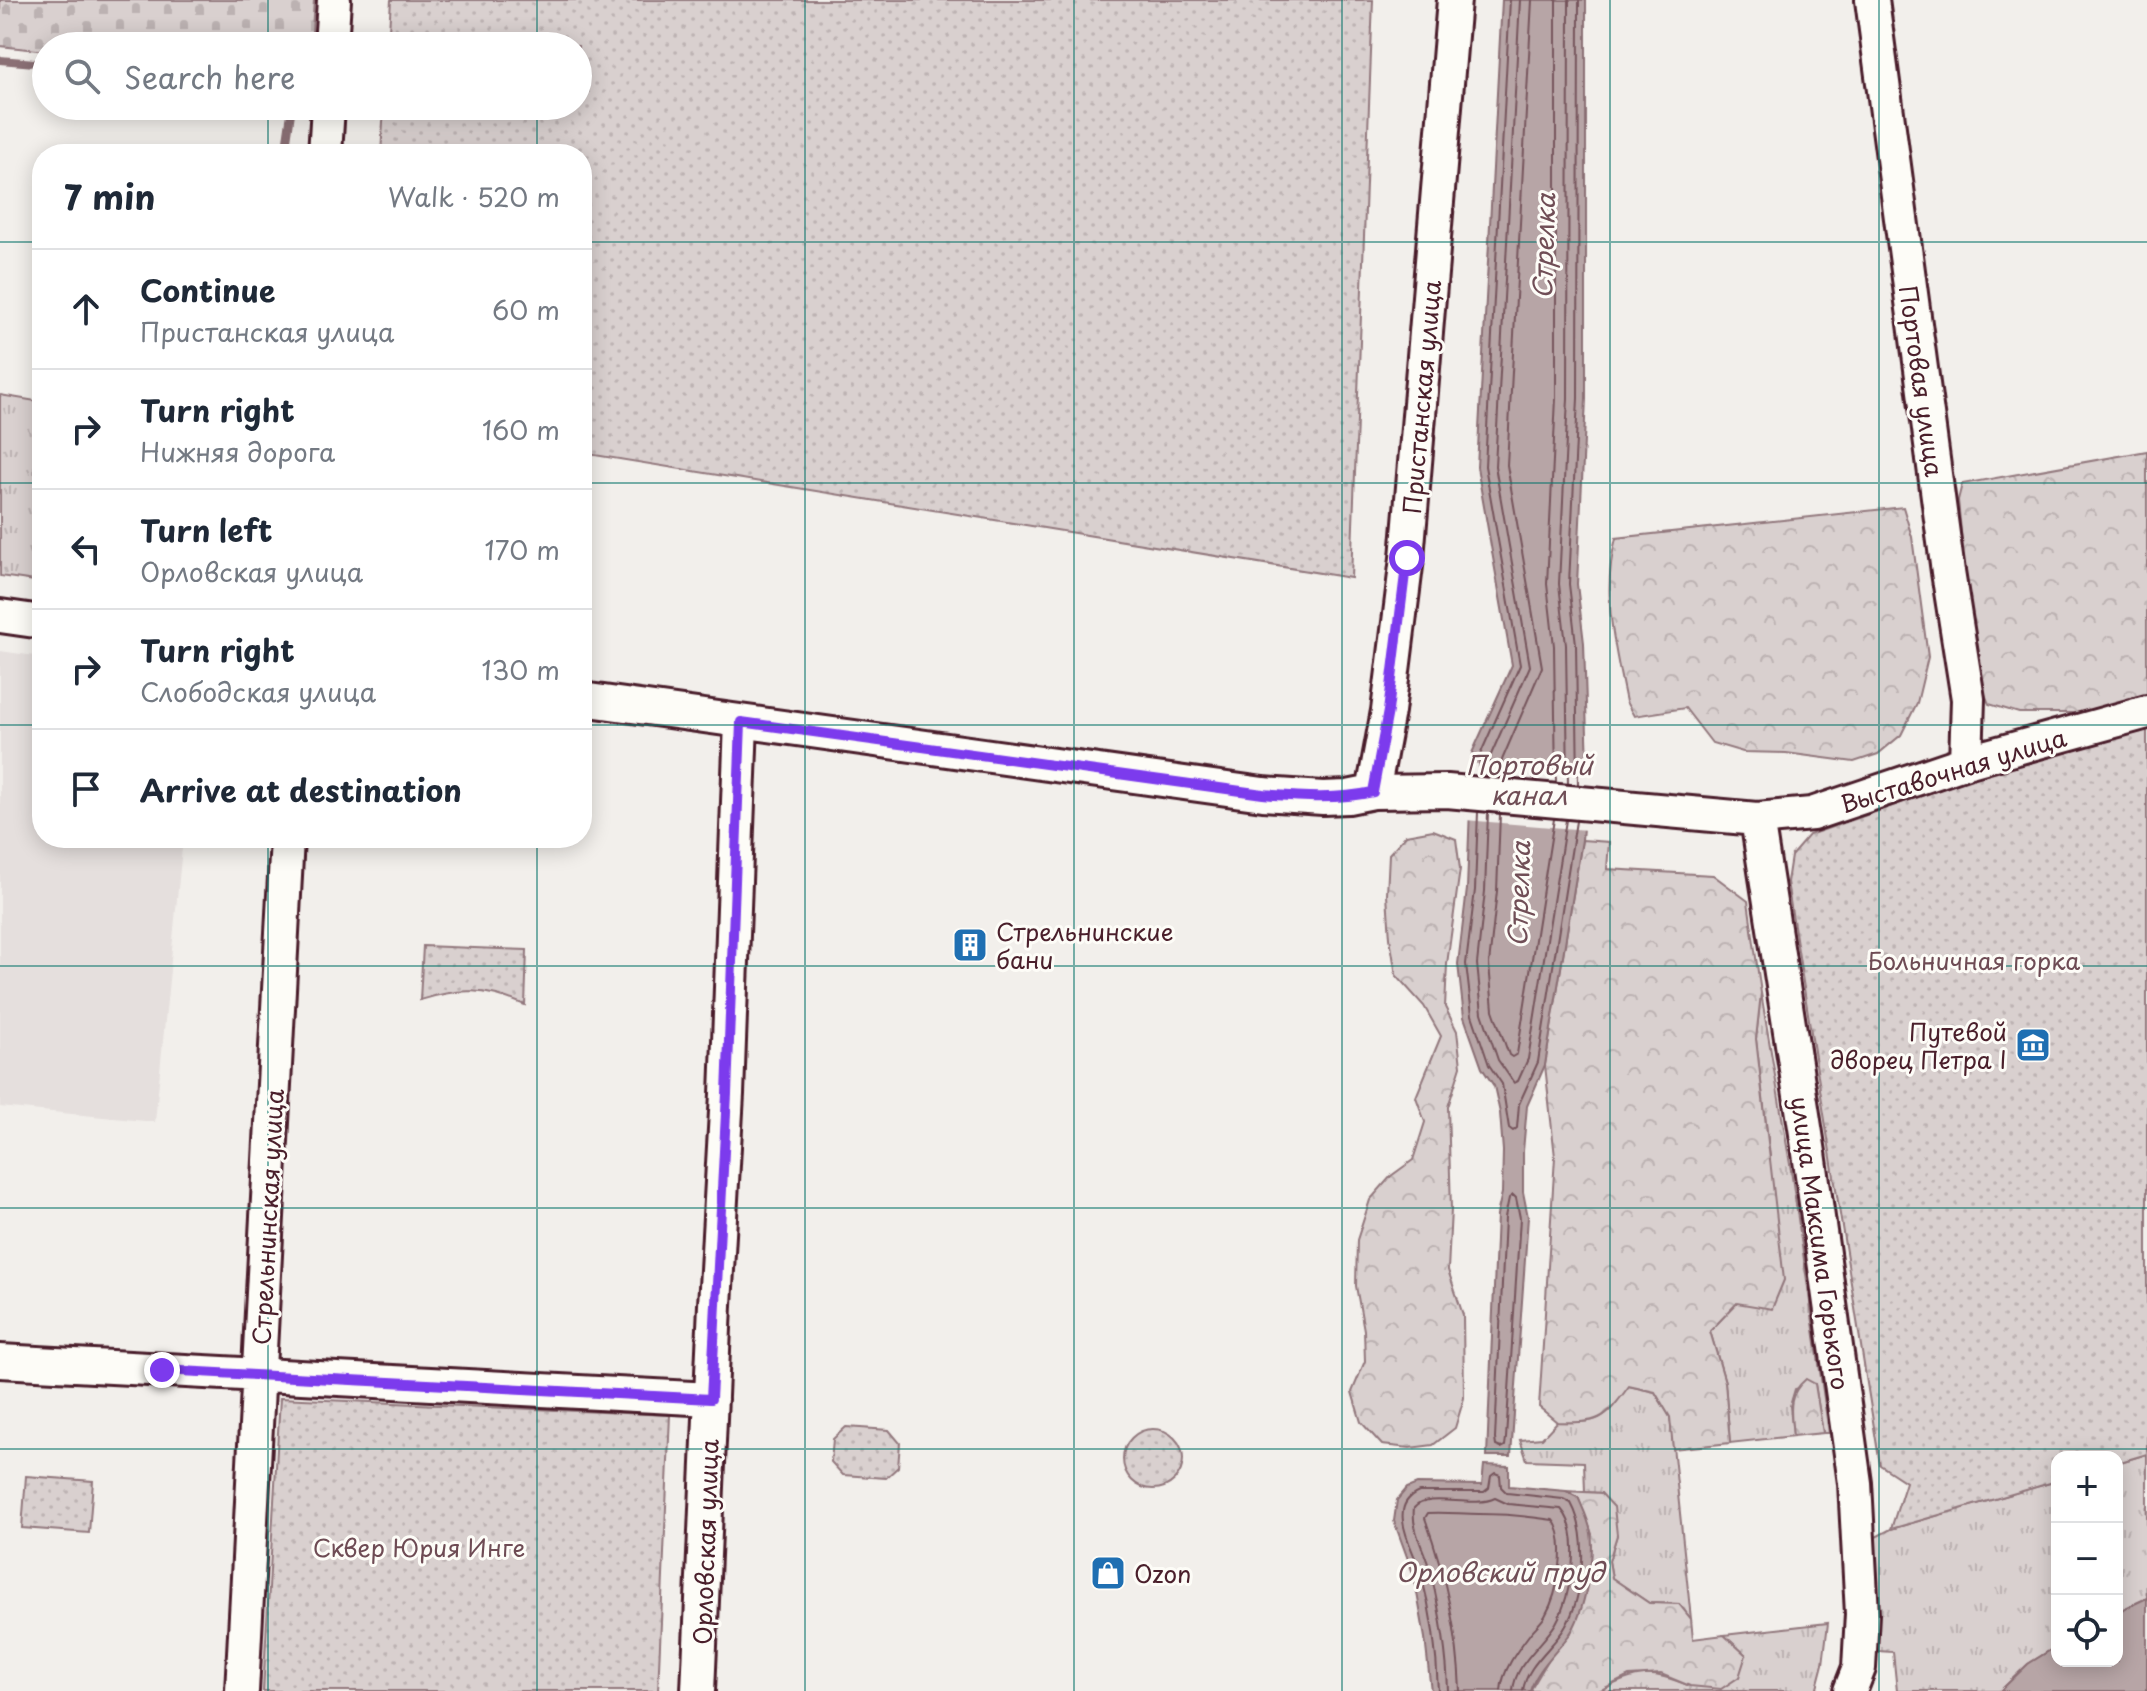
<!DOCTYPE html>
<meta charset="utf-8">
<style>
body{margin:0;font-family:"Playpen Sans",sans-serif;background:#f6f6f7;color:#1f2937}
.controls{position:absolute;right:24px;bottom:24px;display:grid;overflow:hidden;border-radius:16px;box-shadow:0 4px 20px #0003}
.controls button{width:72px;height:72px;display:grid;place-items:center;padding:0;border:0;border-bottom:2px solid #e0e1e3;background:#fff;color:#1f2937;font:40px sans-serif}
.stop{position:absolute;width:24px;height:24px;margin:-18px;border:6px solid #7c3aed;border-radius:50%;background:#fff}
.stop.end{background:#7c3aed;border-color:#fff;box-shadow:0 2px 8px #0008}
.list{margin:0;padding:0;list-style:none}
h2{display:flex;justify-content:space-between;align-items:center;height:104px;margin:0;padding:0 32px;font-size:34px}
h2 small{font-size:26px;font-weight:400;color:#747a83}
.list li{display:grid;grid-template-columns:52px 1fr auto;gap:24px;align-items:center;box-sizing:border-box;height:120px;padding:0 32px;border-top:2px solid #e0e1e3}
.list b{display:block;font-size:30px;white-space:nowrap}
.list p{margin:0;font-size:26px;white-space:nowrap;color:#747a83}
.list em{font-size:26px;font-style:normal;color:#747a83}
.icon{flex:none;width:44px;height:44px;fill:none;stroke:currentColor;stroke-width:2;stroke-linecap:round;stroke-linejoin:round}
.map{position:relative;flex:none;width:2147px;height:1691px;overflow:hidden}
.search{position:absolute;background:#fff;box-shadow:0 4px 20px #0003;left:32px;top:32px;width:560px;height:88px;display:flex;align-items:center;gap:20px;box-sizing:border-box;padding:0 28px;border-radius:44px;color:#747a83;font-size:30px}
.panel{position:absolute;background:#fff;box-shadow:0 4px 20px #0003;left:32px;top:144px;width:560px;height:704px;border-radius:32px}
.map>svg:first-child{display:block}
.built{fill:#e5dfdd}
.grass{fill:url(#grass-tufts);stroke:#92787d;stroke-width:2}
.forest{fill:url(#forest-crowns);stroke:#92787d;stroke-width:2}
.cemetery{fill:url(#cemetery-stones);stroke:#92787d;stroke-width:2}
.park{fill:url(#park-dots);stroke:#92787d;stroke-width:2}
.water{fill:#b7a5a6;stroke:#8b6f75;stroke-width:2}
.pier{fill:#f2efeb}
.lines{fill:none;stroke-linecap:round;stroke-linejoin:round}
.shore{stroke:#76555c;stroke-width:2}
.stream{stroke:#8b6f75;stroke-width:8}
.minor-casing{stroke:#4a1f2b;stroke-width:38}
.minor{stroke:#fdfcf7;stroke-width:32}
.route{stroke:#7c3aed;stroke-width:10}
.grid{fill:none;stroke:#0f766e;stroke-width:2;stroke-opacity:0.55}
.labels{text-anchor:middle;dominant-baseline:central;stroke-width:6;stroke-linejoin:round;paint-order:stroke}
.street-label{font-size:24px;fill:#4a1f2b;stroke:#fdfcf7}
.poi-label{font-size:24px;fill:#4a1f2b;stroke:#fdfcf7;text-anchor:start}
.park-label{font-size:24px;fill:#6e4b54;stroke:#fdfcf7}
.water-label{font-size:26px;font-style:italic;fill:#704e56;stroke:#fdfcf7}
</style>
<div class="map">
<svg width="2147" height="1691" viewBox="0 0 2147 1691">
<defs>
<pattern id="grass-tufts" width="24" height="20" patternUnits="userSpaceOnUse" patternTransform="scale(2)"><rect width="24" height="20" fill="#d9d0cf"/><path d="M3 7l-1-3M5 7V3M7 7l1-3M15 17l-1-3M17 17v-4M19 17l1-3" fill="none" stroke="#bcb2b2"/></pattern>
<pattern id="forest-crowns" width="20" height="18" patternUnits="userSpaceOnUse" patternTransform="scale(2)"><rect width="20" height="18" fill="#d9d0cf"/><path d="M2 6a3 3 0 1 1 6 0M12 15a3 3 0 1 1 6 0" fill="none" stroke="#bcb2b2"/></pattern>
<pattern id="cemetery-stones" width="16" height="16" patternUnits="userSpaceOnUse" patternTransform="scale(2)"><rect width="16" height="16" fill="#d9d0cf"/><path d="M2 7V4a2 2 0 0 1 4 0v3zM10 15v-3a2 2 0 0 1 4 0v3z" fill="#bcb2b2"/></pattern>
<pattern id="park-dots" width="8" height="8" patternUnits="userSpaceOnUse" patternTransform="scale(2)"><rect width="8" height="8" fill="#d9d0cf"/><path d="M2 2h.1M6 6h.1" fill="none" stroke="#bcb2b2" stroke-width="1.8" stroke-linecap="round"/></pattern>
</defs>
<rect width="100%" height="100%" fill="#f2efeb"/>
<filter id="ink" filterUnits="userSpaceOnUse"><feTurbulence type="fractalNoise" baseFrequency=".0125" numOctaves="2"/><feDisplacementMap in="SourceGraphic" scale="16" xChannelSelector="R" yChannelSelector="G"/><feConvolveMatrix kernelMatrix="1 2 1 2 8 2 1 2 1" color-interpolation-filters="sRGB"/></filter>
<g filter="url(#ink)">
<!-- built -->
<path class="built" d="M 0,651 L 42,657 L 42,838 L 183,838 L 155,1122 L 0,1107 Z"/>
<!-- grass -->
<path class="grass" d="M 0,395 L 42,402 L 42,582 L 0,576 Z
M 1761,993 L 1791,1170 L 1829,1433 L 1823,1433 L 1815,1384 L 1795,1389 L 1790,1406 L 1793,1436 L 1730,1443 L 1725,1382 L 1710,1331 L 1737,1303 L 1770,1156 L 1756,1039 Z
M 1628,1386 L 1655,1392 L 1670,1417 L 1691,1619 L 1679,1604 L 1649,1603 L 1612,1578 L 1609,1561 L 1617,1535 L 1601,1493 L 1585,1492 L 1584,1462 L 1527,1460 L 1520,1440 L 1542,1438 L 1557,1422 C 1599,1423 1604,1422 1628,1386 Z
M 2147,1454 L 2147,1598 L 2117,1612 L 2117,1463 Z
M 2057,1481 L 2057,1646 L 2028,1664 L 2000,1691 L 1897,1691 L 1893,1652 L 1878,1651 L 1870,1540 L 1891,1529 Z
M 1828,1623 L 1823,1664 L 1816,1691 L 1599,1691 C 1639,1672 1649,1669 1690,1686 L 1746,1655 L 1724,1635 Z"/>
<!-- forest -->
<path class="forest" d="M 2147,451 L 2147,695 L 2077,713 L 2019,713 L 1989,704 L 1974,668 L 1958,500 L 1962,484 Z
M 1903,507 L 1912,537 L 1928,657 L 1917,703 L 1901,735 L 1878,754 L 1854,762 L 1786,753 L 1743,752 L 1712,743 L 1685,708 L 1634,716 L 1626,702 C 1615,648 1601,593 1616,538 Z
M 1433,830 L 1456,839 L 1460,869 L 1447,964 L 1445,1007 L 1457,1031 L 1461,1066 L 1448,1107 L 1451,1209 L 1448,1270 L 1463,1315 L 1464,1398 L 1455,1428 L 1433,1445 L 1410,1448 L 1382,1445 L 1361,1422 L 1352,1392 L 1365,1361 L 1364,1330 L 1356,1286 L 1357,1240 L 1370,1200 L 1391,1176 L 1413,1160 L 1425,1122 L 1416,1097 L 1441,1036 L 1424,1006 L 1396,975 L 1390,938 L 1387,895 L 1389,854 L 1406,835 Z
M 1582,840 L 1609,842 L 1607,869 L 1713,875 L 1748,901 L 1761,993 L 1756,1039 L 1784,1280 L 1772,1309 L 1737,1303 L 1710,1331 L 1725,1382 L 1730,1443 L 1673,1449 L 1670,1417 L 1655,1392 L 1629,1386 C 1604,1421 1599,1423 1557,1422 L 1539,1407 L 1555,1157 L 1545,1065 Z
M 1806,1379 L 1815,1384 L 1823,1433 L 1793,1436 C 1791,1412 1786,1396 1806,1379 Z
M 1566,1491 L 1601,1493 L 1614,1507 L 1617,1535 L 1609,1561 L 1612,1578 L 1649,1603 L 1679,1604 L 1691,1619 L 1693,1639 L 1724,1635 L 1746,1655 L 1739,1677 L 1721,1689 L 1690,1686 L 1661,1674 L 1629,1676 L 1599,1691 L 1530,1691 L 1553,1652 L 1571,1633 L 1592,1534 L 1578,1497 Z"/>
<!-- cemetery -->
<path class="cemetery" d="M 0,0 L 314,0 L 311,46 L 46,46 L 46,51 L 0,46 Z"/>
<!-- park -->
<path class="park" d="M 391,0 L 1373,0 L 1351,578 L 582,453 L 582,154 L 381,154 L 384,106 L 578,106 L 578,46 L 388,46 Z
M 2147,730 L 2147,1454 L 2117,1463 L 2117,1457 L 2057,1457 L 2057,1481 L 1891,1529 L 1906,1482 L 1880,1465 L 1787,882 L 1791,856 L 1809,835 L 1970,779 Z
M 423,946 L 527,950 L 525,1005 C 485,988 461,987 420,1000 Z
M 280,1398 L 670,1415 L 658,1691 L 263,1691 Z
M 846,1427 L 889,1430 L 900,1443 L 898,1467 L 886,1478 L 843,1475 L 831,1462 L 833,1439 Z
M1123 1459a30 30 0 1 1 60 0a30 30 0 1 1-60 0Z
M 26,1476 L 93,1481 L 89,1533 L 22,1528 Z"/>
<!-- water -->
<path class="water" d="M 1502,0 L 1586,0 L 1586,399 L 1577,584 L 1584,643 L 1588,766 L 1582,840 L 1545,1065 L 1527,1106 L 1523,1151 L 1523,1192 L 1528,1217 L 1511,1456 L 1487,1456 L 1497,1215 L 1502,1193 L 1503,1151 L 1500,1113 L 1494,1086 L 1482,1068 L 1464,1017 L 1458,964 L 1467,889 L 1472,753 L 1512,665 L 1477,467 Z
M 1484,1465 L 1509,1466 L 1509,1486 L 1566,1491 L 1578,1497 C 1583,1509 1589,1520 1591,1533 C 1595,1557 1584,1615 1569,1635 C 1556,1653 1537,1669 1530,1691 L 1431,1691 L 1425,1638 L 1414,1576 L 1394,1521 L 1397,1500 L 1407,1488 L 1417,1484 L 1482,1485 Z
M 2147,1598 L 2147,1691 L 2000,1691 L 2028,1664 L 2057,1646 L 2057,1661 L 2117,1661 L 2117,1612 Z"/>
<!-- pier -->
<path class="pier" d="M 1467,763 L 1591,773 L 1587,830 L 1465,820 Z"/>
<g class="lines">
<!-- shore -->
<path class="shore" d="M 1556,0 L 1556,398 L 1547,584 L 1554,646 L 1556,783
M 1479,776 L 1480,755 L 1520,665 L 1485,466 L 1510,0
M 1489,777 L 1490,757 L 1530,666 L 1495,466 L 1520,0
M 1501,778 L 1502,760 L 1542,667 L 1507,465 L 1532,0
M 1568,784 L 1566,645 L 1559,584 L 1568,398 L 1569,0
M 1578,785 L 1576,644 L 1569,584 L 1578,398 L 1579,0
M 1478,812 L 1475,890 L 1466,964 L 1472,1015 L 1489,1065 L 1502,1084 L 1509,1128 L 1513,1131 L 1517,1128 L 1519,1104 L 1538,1062 L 1576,821
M 1488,813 L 1485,891 L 1477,964 L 1482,1013 L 1498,1060 L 1514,1083 L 1518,1081 L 1528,1059 L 1566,820
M 1500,814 L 1497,891 L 1489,964 L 1493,1010 L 1509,1055 L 1512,1057 L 1517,1054 L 1554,819
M 1513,1195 L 1516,1198 L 1520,1218 L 1506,1438 L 1505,1446 L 1501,1448 L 1496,1446 L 1495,1439 L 1505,1217 L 1509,1198 Z
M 1438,1691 C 1437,1653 1431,1611 1421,1574 C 1416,1557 1405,1539 1403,1521 C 1401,1507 1407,1497 1419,1492 L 1484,1492 L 1489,1488 L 1491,1476 L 1495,1473 L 1500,1475 L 1501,1487 L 1507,1493 L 1563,1499 L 1571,1503 C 1589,1536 1584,1597 1564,1629 C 1551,1649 1526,1666 1523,1691
M 1448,1691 C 1447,1652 1440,1612 1431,1574 C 1426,1552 1411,1531 1414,1508 C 1428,1491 1473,1509 1495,1498 L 1508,1504 L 1561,1509 C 1583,1533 1571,1596 1556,1623 C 1543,1645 1515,1663 1513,1691
M 1460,1691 C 1458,1632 1445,1574 1425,1518 L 1428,1513 C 1445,1512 1462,1514 1479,1514 C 1503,1514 1528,1516 1553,1520 C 1569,1540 1558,1594 1545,1616 C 1541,1623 1533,1629 1529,1635 C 1517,1651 1502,1671 1501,1691"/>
<!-- stream -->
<path class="stream" d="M 0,60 L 46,64
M 285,154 L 292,106"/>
<defs>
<path id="minor" d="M 1872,0 L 1948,572 L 1968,699 L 1966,762
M 331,46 L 334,0
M 325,154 L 328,106
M 0,616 L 42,622
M 582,699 L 1263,794 L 1323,798 L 1348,797 L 1373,792 L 1447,791 L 1757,819 L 1812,814 L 1966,762 L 2147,712
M 1373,792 L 1388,711 L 1407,558 L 1454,0
M 1757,819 L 1809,1153 L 1855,1483 L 1862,1614 L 1859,1668 L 1850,1691
M 0,1361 L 711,1399
M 242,1691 L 287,838
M 698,1691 L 715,1305 L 727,1094 L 741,722"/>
</defs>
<!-- minor casing -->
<use href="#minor" class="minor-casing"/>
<!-- minor -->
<use href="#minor" class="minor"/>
</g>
</g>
<g class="lines" filter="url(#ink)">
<!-- route -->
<path class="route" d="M 162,1370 L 711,1399 L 727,1094 L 741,722 L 1263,794 C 1301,797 1336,800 1373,792 L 1388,711 L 1407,558"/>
</g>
<!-- grid -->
<path class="grid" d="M 268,0 L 268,46M 537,0 L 537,46M 805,0 L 805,1691M 1074,0 L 1074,1691M 1342,0 L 1342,1691M 1610,0 L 1610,1691M 1879,0 L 1879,1691M 268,106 L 268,154M 537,106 L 537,154M 0,242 L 42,242M 582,242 L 2147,242M 0,483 L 42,483M 582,483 L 2147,483M 0,725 L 42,725M 582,725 L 2147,725M 268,838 L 268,1691M 537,838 L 537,1691M 0,966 L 2147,966M 0,1208 L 2147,1208M 0,1449 L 2147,1449"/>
<!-- icons -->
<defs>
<symbol id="building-square" viewBox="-11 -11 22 22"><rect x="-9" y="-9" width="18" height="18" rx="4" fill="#1f6fb2" stroke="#fdfcf7"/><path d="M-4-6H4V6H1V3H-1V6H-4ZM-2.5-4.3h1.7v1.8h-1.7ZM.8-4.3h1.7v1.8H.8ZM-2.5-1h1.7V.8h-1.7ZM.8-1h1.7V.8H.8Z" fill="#fff"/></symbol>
<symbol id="museum-square" viewBox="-11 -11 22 22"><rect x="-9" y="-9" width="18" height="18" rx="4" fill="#1f6fb2" stroke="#fdfcf7"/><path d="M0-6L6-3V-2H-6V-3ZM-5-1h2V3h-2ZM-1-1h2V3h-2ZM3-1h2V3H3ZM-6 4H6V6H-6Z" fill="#fff"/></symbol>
<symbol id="shop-square" viewBox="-11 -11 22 22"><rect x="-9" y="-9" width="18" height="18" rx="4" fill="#1f6fb2" stroke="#fdfcf7"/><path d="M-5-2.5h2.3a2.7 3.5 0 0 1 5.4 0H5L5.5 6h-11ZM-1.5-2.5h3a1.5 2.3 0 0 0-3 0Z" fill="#fff"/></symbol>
</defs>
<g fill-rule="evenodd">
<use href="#building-square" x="950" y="925" width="40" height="40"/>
<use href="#museum-square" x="2013" y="1025" width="40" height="40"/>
<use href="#shop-square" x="1088" y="1553" width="40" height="40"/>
</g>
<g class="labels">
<!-- street labels -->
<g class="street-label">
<text transform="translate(1922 381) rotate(82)">Портовая улица</text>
<text transform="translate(1421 397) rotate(-85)">Пристанская улица</text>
<text transform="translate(1953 770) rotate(-17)">Выставочная улица</text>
<text transform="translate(267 1217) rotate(-87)">Стрельнинская улица</text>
<text transform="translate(1821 1243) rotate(82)">улица Максима Горького</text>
<text transform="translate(705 1542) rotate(-88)">Орловская улица</text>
</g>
<!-- poi labels -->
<g class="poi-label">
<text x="996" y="931">Стрельнинские<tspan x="996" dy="28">бани</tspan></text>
<text x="2007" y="1031" text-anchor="end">Путевой<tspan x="2007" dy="28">дворец Петра I</tspan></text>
<text x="1134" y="1573">Ozon</text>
</g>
<!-- park labels -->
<g class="park-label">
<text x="1974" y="960">Больничная горка</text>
<text x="419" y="1547">Сквер Юрия Инге</text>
</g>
<!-- water labels -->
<g class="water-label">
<text transform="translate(1543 246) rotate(-88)">Стрелка</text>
<text x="1529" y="764">Портовый<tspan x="1529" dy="30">канал</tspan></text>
<text transform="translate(1518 894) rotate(-88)">Стрелка</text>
<text x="1500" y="1571">Орловский пруд</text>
</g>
</g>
</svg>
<div class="controls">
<button>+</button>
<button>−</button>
<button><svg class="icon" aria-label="locate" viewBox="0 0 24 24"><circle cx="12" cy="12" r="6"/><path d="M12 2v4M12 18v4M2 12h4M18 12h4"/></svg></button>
</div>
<div class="stop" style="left:1407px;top:558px"></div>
<div class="stop end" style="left:162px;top:1370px"></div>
<div class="search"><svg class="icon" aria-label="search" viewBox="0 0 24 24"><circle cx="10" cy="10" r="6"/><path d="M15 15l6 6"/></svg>Search here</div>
<section class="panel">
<h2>7 min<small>Walk · 520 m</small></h2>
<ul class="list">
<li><svg class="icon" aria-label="ahead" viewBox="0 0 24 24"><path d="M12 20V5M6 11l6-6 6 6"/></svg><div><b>Continue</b><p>Пристанская улица</p></div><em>60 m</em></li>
<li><svg class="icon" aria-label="right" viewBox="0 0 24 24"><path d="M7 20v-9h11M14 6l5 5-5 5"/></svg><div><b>Turn right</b><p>Нижняя дорога</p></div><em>160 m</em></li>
<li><svg class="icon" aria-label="left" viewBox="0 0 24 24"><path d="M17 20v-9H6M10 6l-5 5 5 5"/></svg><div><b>Turn left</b><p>Орловская улица</p></div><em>170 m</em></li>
<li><svg class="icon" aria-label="right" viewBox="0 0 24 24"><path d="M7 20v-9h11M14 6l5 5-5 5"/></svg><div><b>Turn right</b><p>Слободская улица</p></div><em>130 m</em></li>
<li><svg class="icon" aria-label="arrive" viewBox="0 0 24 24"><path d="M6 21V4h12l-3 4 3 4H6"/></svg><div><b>Arrive at destination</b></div></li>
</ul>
</section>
</div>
